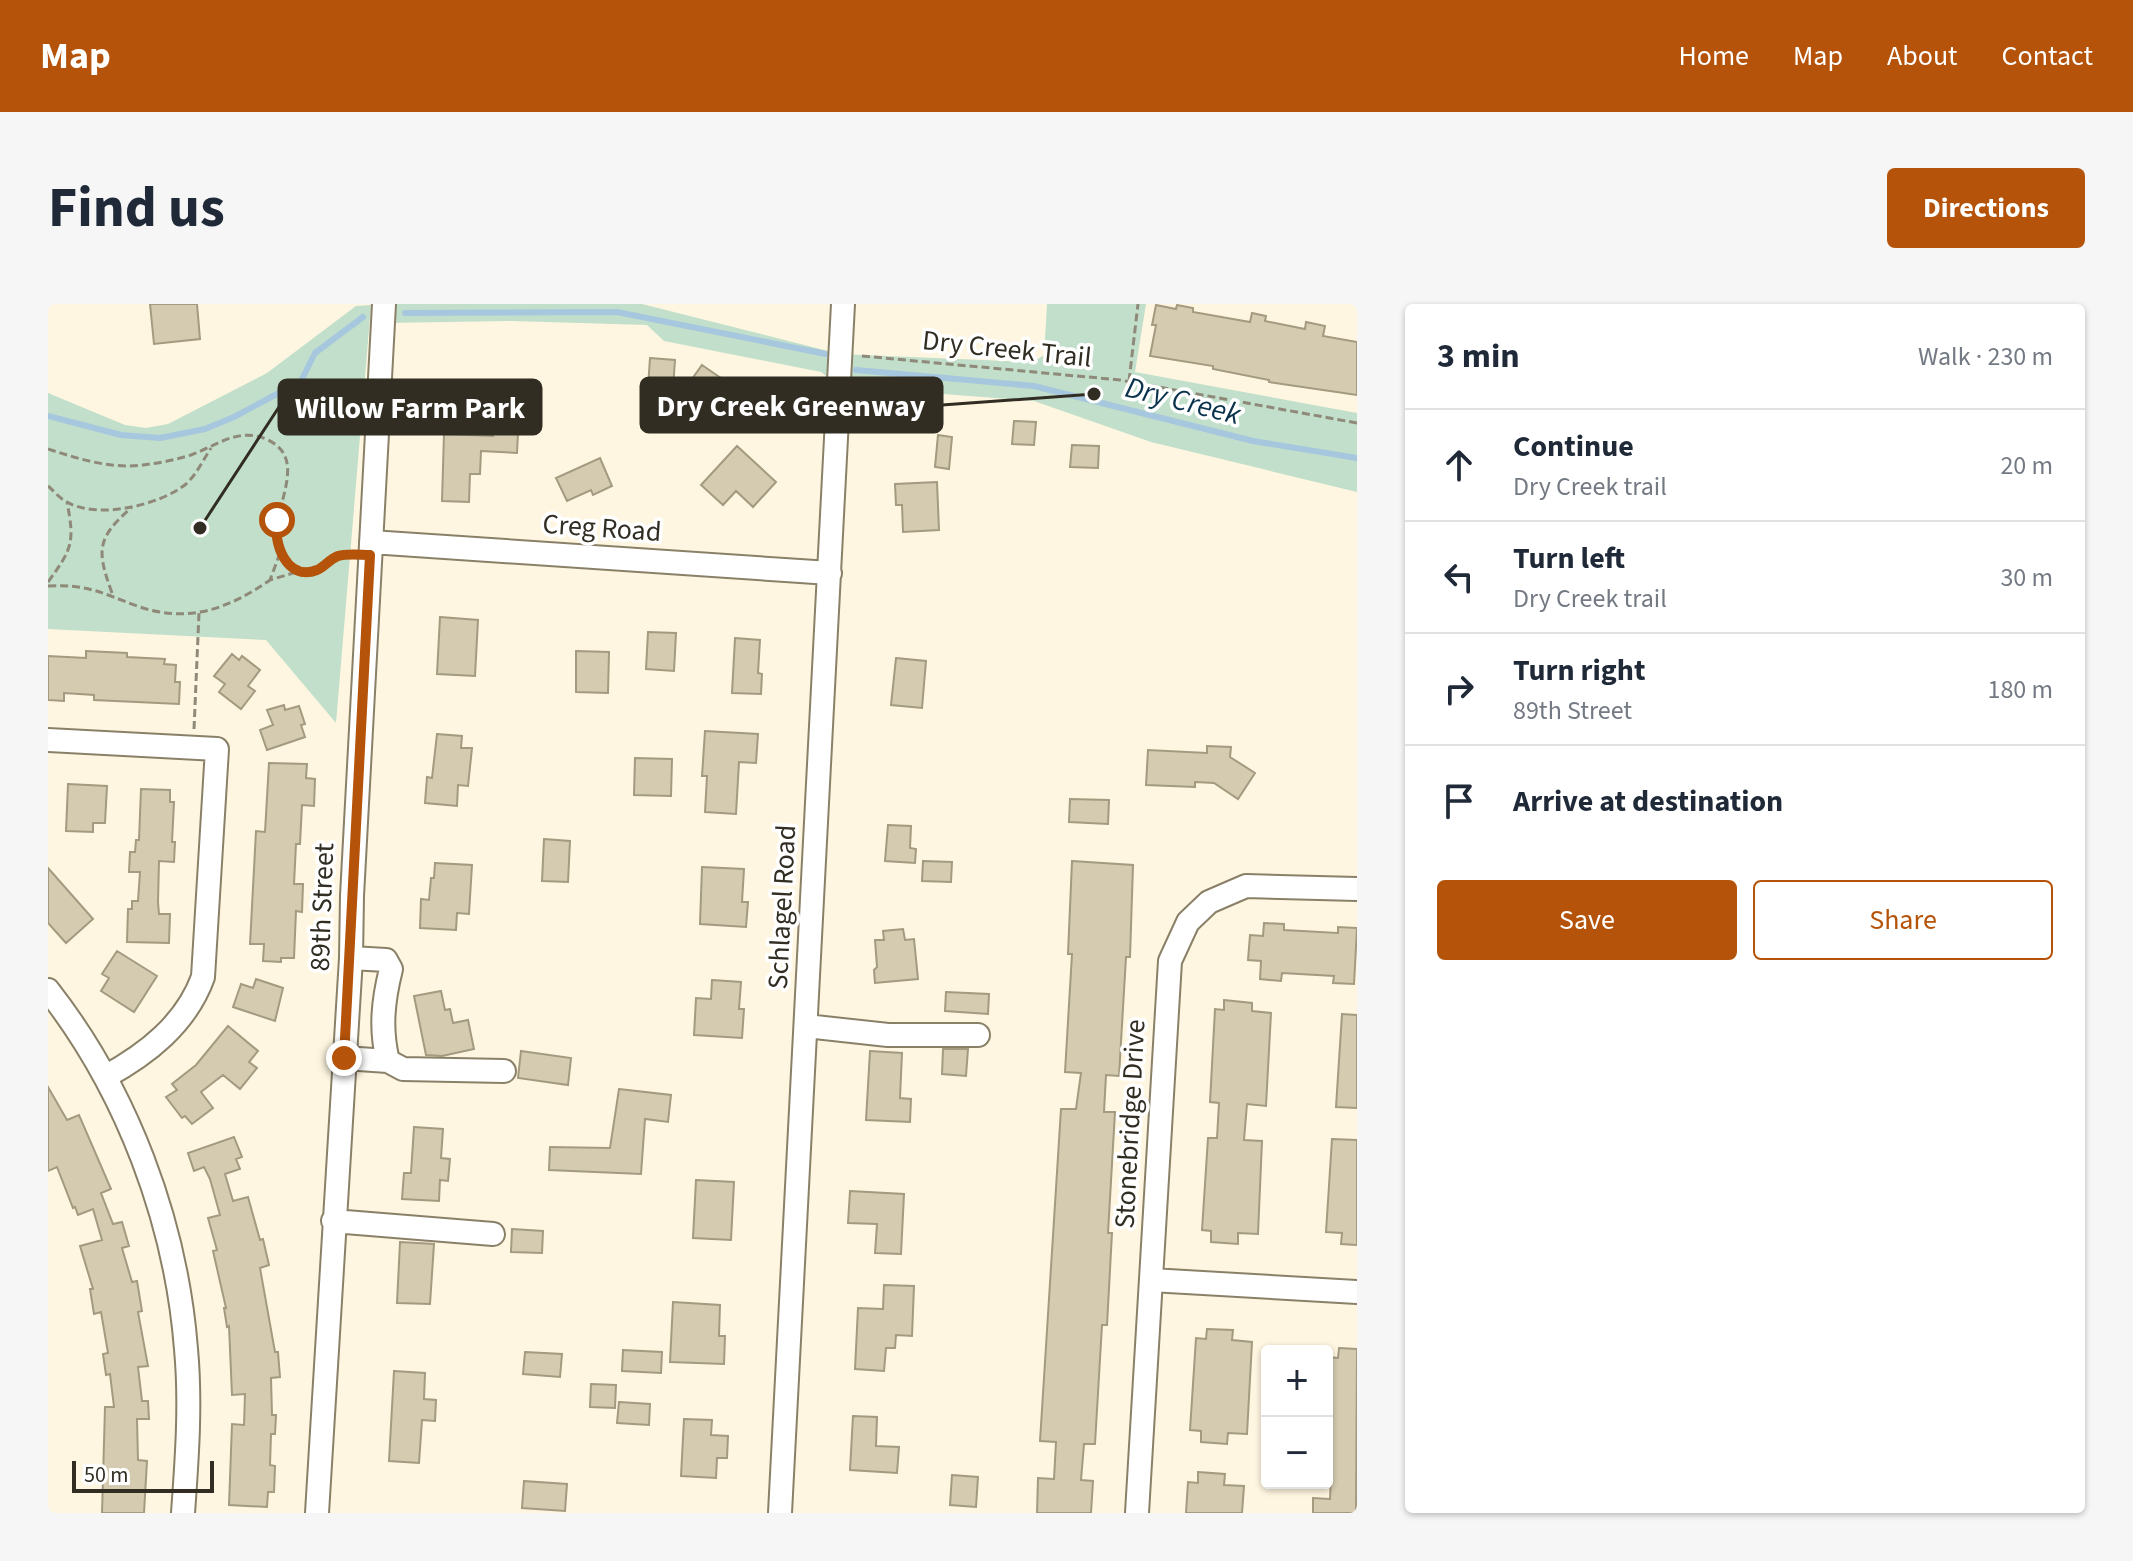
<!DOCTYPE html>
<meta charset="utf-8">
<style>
body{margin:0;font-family:"Source Sans 3",sans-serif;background:#f6f6f7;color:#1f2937}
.controls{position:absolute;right:24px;bottom:24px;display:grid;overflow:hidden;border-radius:8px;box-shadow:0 2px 6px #0004}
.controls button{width:72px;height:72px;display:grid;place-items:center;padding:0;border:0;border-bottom:2px solid #e0e1e3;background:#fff;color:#1f2937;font:40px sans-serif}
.scale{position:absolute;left:24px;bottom:20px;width:142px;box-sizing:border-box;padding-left:8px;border:4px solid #312d22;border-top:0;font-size:22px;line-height:28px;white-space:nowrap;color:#312d22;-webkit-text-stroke:6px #fff;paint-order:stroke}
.stop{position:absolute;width:24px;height:24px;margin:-18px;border:6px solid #b45309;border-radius:50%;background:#fff}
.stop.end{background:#b45309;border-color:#fff;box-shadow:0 2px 8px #0008}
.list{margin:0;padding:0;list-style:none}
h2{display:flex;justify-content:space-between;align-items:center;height:104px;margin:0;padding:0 32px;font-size:34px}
h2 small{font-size:26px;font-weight:400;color:#747a83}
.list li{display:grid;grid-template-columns:52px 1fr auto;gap:24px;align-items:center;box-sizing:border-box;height:112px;padding:0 32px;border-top:2px solid #e0e1e3}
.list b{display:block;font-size:30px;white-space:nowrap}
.list p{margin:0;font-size:26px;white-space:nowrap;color:#747a83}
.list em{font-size:26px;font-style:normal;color:#747a83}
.actions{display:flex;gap:16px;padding:24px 32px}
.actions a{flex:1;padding:18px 0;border:2px solid #b45309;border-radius:8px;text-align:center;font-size:28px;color:#b45309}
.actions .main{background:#b45309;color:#fff}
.icon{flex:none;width:44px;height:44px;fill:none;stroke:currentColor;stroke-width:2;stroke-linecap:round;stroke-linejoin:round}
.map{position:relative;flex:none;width:1309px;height:1209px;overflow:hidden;border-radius:8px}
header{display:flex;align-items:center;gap:48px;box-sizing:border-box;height:112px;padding:0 40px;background:#b45309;color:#fff}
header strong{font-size:38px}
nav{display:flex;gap:44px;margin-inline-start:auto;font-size:28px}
.intro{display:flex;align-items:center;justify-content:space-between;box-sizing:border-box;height:192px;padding:0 48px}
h1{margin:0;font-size:56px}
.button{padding:20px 36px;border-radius:8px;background:#b45309;color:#fff;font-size:28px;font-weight:700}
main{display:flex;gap:48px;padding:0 48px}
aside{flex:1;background:#fff;border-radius:8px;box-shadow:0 2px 6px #0004}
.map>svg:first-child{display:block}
.green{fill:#c1dfca}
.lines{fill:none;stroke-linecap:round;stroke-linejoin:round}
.stream{stroke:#a7c7df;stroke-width:6}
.building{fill:#d5cbb1;stroke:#a39a80;stroke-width:2}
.minor-casing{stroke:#8a8068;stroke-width:26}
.path{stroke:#8f8979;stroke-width:3;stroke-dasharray:8 4;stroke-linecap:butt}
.minor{stroke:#fff;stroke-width:22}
.route{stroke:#b45309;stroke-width:10}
.labels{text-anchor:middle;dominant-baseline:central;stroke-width:7;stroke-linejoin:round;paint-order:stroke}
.street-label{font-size:28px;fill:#312d22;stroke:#fff}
.water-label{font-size:30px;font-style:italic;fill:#09334c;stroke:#fff}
.leader{fill:none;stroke:#312d22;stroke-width:3}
.callout-dot{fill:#312d22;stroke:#fff;stroke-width:3}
.callout{fill:#312d22;stroke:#312d22;stroke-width:3}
.callout-label{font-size:30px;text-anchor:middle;font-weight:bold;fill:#fff}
</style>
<header>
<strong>Map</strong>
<nav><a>Home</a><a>Map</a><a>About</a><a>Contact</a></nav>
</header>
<div class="intro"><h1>Find us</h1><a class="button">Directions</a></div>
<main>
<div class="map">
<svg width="1309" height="1209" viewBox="0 0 1309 1209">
<rect width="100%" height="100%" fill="#fef6e0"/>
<!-- green -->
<path class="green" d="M 336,0 L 594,0 L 792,50 L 985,58 L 996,51 L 999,0 L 1098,0 L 1087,68 L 1309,109 L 1309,188 L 1103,138 L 986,97 L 791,82 L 773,68 L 616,37 L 599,21 L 464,17 L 335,19 Z
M 323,1 L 288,419 L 218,336 L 0,325 L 0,89 L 77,121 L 98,124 L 120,120 L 219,69 L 308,2 Z"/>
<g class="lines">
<!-- stream -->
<path class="stream" d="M 357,9 L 569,8 L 778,50
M 808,66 L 986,82 L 1205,137 L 1309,154
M 0,112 L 73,131 L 112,134 L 157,125 L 186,113 L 253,77 L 267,49 L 315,13"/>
</g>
<!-- building -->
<path class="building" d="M 102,0 L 149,0 L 152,35 L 106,40 Z
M 1108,1 L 1128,5 L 1129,1 L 1145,4 L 1145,8 L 1202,18 L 1204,9 L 1218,12 L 1217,17 L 1257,25 L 1258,18 L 1277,22 L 1275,32 L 1309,38 L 1309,91 L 1221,78 L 1221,76 L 1165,65 L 1165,62 L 1102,52 L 1108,21 L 1104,21 Z
M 602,54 L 627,56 L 625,84 L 600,83 Z
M 654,61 L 683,81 L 653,123 L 624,103 Z
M 447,108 L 471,110 L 469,149 L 433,147 L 432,170 L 422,170 L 421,198 L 394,197 L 396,130 L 445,132 Z
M 966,117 L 988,118 L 986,141 L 964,140 Z
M 890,131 L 904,133 L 901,165 L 887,163 Z
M 1024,141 L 1051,142 L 1050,164 L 1022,163 Z
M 689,142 L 728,178 L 705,203 L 688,187 L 675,201 L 653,181 Z
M 552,154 L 564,182 L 545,191 L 543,186 L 519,197 L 508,174 Z
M 889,178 L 891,226 L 855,228 L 854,201 L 848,201 L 847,180 Z
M 392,313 L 430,316 L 427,372 L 389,370 Z
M 600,328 L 628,329 L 626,367 L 598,365 Z
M 687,334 L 712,336 L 710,369 L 714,370 L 713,390 L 684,389 Z
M 38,347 L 79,349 L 79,353 L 117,355 L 116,360 L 128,361 L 127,378 L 132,378 L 131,400 L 46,396 L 46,391 L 16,389 L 16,397 L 0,396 L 0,352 L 38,354 Z
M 528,347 L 561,348 L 560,389 L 528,388 Z
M 184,350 L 191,356 L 194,352 L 212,366 L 200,382 L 207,387 L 193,405 L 171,388 L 177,380 L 166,372 Z
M 848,354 L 878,357 L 874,404 L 843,401 Z
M 236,401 L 237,406 L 251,402 L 257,420 L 253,421 L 257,433 L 219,446 L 212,426 L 225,421 L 219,406 Z
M 657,427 L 710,430 L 708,459 L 691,458 L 688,510 L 657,508 L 659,472 L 654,472 Z
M 389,430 L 414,432 L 413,444 L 424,444 L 420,482 L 410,481 L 409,502 L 377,499 L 379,473 L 384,474 Z
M 1159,442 L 1183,443 L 1182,453 L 1207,469 L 1190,495 L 1166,479 L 1147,478 L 1147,483 L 1098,481 L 1100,446 L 1159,449 Z
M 587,454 L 624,455 L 623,492 L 586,491 Z
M 221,459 L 259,460 L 258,474 L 267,475 L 266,502 L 254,501 L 252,540 L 248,540 L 246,580 L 255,580 L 254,608 L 248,607 L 246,654 L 233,654 L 233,658 L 215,657 L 216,640 L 202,640 L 208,527 L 217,528 Z
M 20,480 L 59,482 L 57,519 L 45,519 L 45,528 L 18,527 Z
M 93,485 L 122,486 L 122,498 L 126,498 L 124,538 L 127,538 L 126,558 L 111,557 L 110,598 L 111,610 L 122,610 L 121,639 L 79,638 L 80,605 L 84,605 L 84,597 L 90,597 L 92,568 L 81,568 L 82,548 L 87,548 L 88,536 L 91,536 Z
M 1022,495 L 1061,496 L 1060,520 L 1021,518 Z
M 840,521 L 863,522 L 862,544 L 868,545 L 867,559 L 837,557 Z
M 496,535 L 522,537 L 520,578 L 494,577 Z
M 875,557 L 904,558 L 903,578 L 874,577 Z
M 1024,557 L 1085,561 L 1082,653 L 1078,653 L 1071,772 L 1058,771 L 1056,808 L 1067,808 L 1060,929 L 1064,929 L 1059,1021 L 1054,1021 L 1047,1140 L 1036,1140 L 1033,1176 L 1045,1177 L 1043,1209 L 989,1209 L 990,1174 L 1006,1175 L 1008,1138 L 992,1137 L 1013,805 L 1028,805 L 1033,769 L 1017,768 L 1024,650 L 1020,650 Z
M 387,559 L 424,561 L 421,610 L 409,609 L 408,626 L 372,624 L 373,595 L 381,596 L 383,574 L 386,574 Z
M 654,563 L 696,565 L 694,598 L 700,598 L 698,623 L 652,620 Z
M 0,564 L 45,615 L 18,639 L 0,619 Z
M 1216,619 L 1236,620 L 1236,626 L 1290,629 L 1290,623 L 1309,624 L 1306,680 L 1285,679 L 1286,672 L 1234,669 L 1233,677 L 1212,675 L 1213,657 L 1200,656 L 1202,631 L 1215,632 Z
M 855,625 L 857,636 L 866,635 L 870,675 L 827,679 L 826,666 L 829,663 L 827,636 L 836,636 L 835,627 Z
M 69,647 L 109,672 L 86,708 L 53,687 L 61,674 L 54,670 Z
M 208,675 L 235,684 L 227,717 L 185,703 L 193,680 L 205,684 Z
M 664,676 L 693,678 L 691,705 L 696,705 L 694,734 L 646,731 L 648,694 L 663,695 Z
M 393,687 L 397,706 L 402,705 L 405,719 L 420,716 L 426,745 L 394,752 L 378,751 L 366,692 Z
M 898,688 L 941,690 L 940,710 L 897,707 Z
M 1176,696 L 1204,699 L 1204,707 L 1223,709 L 1218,802 L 1199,800 L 1196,836 L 1214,837 L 1210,930 L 1190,929 L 1190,940 L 1163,938 L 1163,927 L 1154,926 L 1160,834 L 1169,834 L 1171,799 L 1162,798 L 1167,705 L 1176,706 Z
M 1294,710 L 1309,711 L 1309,804 L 1288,803 Z
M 180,722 L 210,747 L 201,758 L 209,764 L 192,785 L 175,771 L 153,788 L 165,804 L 144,820 L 137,812 L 134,814 L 118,793 L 129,786 L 124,780 L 148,761 Z
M 895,745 L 920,745 L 918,772 L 894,770 Z
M 473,747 L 523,754 L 520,781 L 470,774 Z
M 822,747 L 854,749 L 852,794 L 863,795 L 862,818 L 818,816 Z
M 0,783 L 19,816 L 31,811 L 63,885 L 53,889 L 65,920 L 74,918 L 81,942 L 74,944 L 84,978 L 89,977 L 94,1007 L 90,1008 L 100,1062 L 90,1063 L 94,1097 L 100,1097 L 101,1115 L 89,1115 L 90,1156 L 99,1157 L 96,1209 L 54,1209 L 57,1103 L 66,1103 L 62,1070 L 58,1071 L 55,1050 L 60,1049 L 53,1008 L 46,1010 L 42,985 L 45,985 L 32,942 L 54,936 L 45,905 L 30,911 L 27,903 L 25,904 L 9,863 L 0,867 Z
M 571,785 L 623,791 L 620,818 L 597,815 L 593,870 L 501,866 L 502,843 L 562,844 Z
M 366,823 L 395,825 L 393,854 L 402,855 L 400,877 L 392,876 L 391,897 L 354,895 L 356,869 L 363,869 Z
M 186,833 L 194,853 L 188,855 L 192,865 L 177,870 L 185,897 L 200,893 L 212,936 L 215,935 L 221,961 L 212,964 L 227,1048 L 230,1048 L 232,1073 L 223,1074 L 224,1111 L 228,1111 L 227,1130 L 223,1130 L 222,1161 L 227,1162 L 226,1188 L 220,1188 L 219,1203 L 181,1201 L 184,1120 L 196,1121 L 197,1090 L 184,1091 L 181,1022 L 179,1023 L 176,1004 L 178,1004 L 165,947 L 169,946 L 160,914 L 172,911 L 162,875 L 156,863 L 146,867 L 140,849 Z
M 1284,835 L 1309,836 L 1309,941 L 1293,940 L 1294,929 L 1278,928 Z
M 648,876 L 686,878 L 683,936 L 645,934 Z
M 802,887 L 856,890 L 853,950 L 827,949 L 829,920 L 800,919 Z
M 464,925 L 495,927 L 494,949 L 463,948 Z
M 352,938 L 386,940 L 382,1000 L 349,999 Z
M 836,981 L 866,982 L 864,1032 L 848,1031 L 847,1044 L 838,1044 L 836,1067 L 807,1065 L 810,1004 L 835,1005 Z
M 625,998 L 672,1001 L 671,1032 L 677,1032 L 676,1060 L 622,1058 Z
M 1159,1025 L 1185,1026 L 1184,1036 L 1204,1038 L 1199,1130 L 1180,1129 L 1179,1140 L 1153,1138 L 1153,1127 L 1142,1126 L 1148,1034 L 1158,1035 Z
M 1291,1044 L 1309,1045 L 1308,1209 L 1265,1209 L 1265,1194 L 1282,1195 L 1284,1147 L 1279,1146 L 1279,1053 L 1290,1054 Z
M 575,1046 L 614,1048 L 613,1069 L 574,1067 Z
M 477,1048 L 514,1050 L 512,1073 L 475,1070 Z
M 346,1067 L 377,1069 L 376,1095 L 388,1096 L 387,1117 L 374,1116 L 371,1159 L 341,1157 Z
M 543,1080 L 568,1081 L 567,1104 L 542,1103 Z
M 571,1098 L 602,1100 L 601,1121 L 569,1119 Z
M 805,1112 L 829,1113 L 828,1142 L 851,1143 L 849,1169 L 802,1166 Z
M 636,1115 L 664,1116 L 663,1131 L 680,1132 L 679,1154 L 669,1154 L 668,1174 L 633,1172 Z
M 1150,1168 L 1177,1170 L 1176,1181 L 1196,1182 L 1194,1209 L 1138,1209 L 1140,1178 L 1150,1179 Z
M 904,1171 L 930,1173 L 928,1203 L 902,1201 Z
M 476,1177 L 519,1180 L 517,1207 L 474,1204 Z"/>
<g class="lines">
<defs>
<path id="minor" d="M 323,238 L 782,269
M 0,436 L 169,445 L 155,673 C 138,720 99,750 57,773
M 303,654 L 338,656 L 343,665 C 335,697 332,725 340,757 L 355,765 L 456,767
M 0,686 C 79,787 128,917 138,1045 C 143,1099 139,1154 135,1209
M 758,722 L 840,731 L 930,731
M 296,754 L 340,757
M 285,917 L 445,930
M 1103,976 L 1309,988
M 269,1209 L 303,654 L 304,592 L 336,0
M 732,1209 L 795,0
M 1089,1209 L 1122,657 L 1140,618 L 1161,598 L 1198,582 L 1309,585"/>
</defs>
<!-- minor casing -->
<use href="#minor" class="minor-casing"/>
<!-- path -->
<path class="path" d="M 814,52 L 1072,76 L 1309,119
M 1081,77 L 1090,0
M 0,145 C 31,155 62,165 95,161 C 111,159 127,156 143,151 C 168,142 190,123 218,135 C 271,158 206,223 237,256 C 243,262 250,267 258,267 C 275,269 285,252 302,251
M 0,182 C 6,187 12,195 19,198 C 50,216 112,201 138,180 C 149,170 155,156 163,144
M 232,249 L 222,276 L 252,267
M 0,278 C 24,245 27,239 19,198
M 0,282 C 39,280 54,289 89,302 C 140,320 180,305 222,276
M 64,289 C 48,245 49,234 84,203
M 146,425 L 151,309"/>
<!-- minor -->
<use href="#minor" class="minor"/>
</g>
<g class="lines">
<!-- route -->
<path class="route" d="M 229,216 C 225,238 238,278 269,266 C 276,263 282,255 290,252 C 300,249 313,251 322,251 L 296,754"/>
</g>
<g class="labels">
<!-- street labels -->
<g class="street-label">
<text transform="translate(959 45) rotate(6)">Dry Creek Trail</text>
<text transform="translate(554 224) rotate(4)">Creg Road</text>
<text transform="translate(274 603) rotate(-88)">89th Street</text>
<text transform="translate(734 603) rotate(-87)">Schlagel Road</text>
<text transform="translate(1082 820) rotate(-87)">Stonebridge Drive</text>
</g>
<!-- water labels -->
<g class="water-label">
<text transform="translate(1135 97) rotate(14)">Dry Creek</text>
</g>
</g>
<!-- callouts -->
<path class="leader" d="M1046 90L894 101M152 224L231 103"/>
<g class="callout-dot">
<circle cx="1046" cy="90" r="8"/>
<circle cx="152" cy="224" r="8"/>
</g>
<g class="callout">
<rect x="593" y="74" width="301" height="54" rx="8"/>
<rect x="231" y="76" width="262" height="54" rx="8"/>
</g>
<g class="callout-label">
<text x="743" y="112">Dry Creek Greenway</text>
<text x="362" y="114">Willow Farm Park</text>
</g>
</svg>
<div class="controls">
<button>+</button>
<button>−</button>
</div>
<div class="scale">50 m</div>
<div class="stop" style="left:229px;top:216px"></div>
<div class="stop end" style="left:296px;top:754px"></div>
</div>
<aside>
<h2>3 min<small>Walk · 230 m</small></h2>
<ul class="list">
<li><svg class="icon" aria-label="ahead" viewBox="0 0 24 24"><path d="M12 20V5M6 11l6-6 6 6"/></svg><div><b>Continue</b><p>Dry Creek trail</p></div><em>20 m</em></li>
<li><svg class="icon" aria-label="left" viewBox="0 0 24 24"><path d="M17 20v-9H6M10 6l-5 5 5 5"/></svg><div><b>Turn left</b><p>Dry Creek trail</p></div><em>30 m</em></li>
<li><svg class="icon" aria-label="right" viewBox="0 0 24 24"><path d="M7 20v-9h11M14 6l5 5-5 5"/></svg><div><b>Turn right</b><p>89th Street</p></div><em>180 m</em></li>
<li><svg class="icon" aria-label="arrive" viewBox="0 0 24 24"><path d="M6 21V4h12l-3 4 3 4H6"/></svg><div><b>Arrive at destination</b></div></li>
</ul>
<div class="actions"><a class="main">Save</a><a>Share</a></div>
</aside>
</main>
